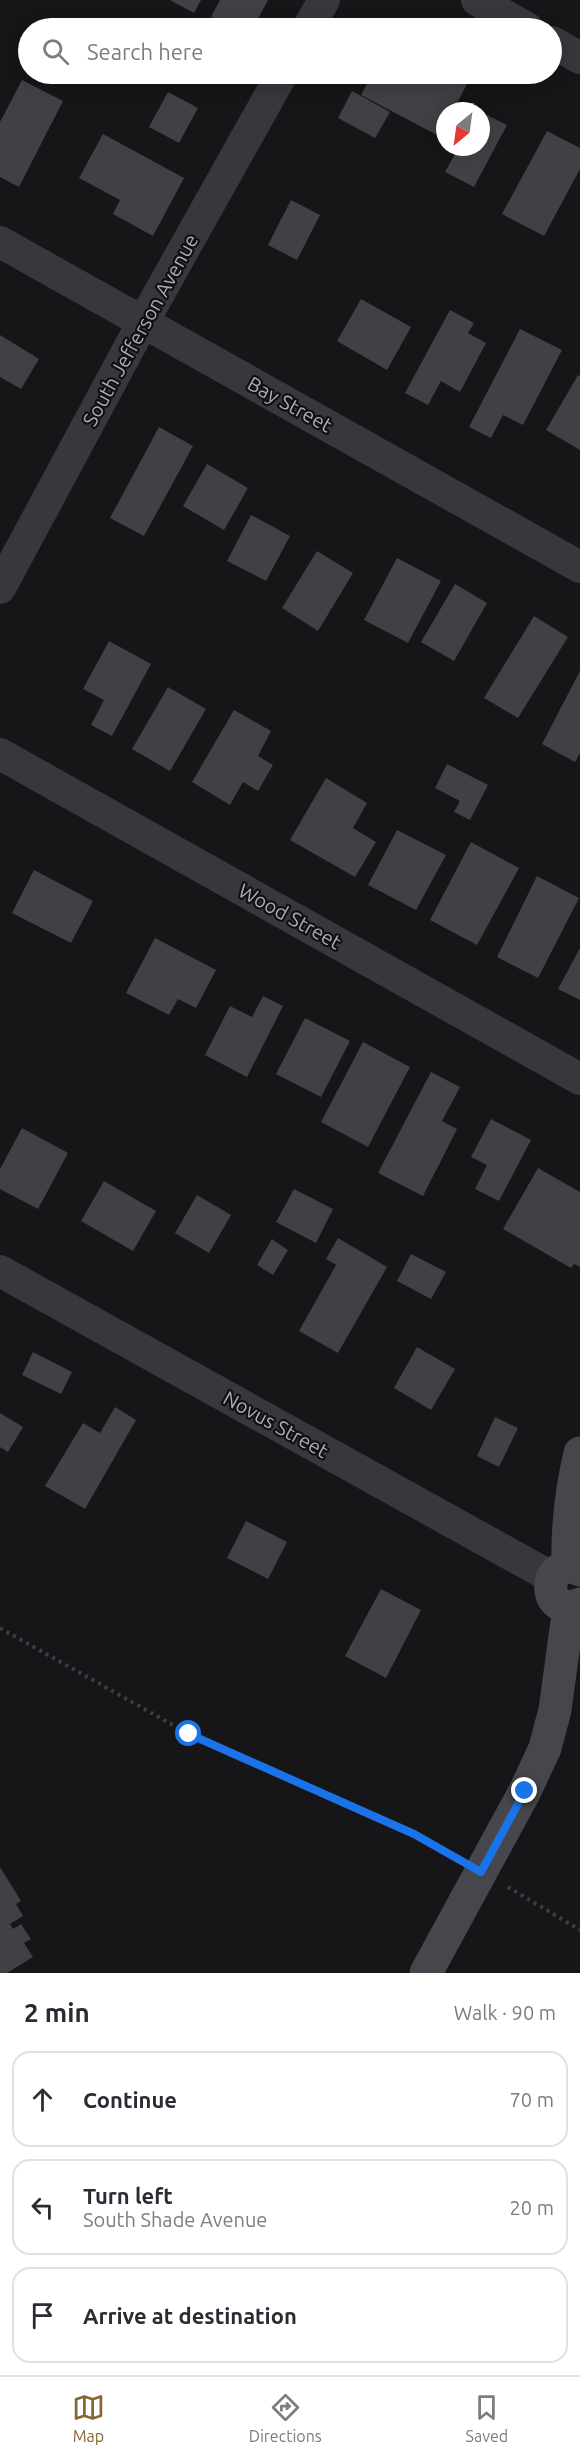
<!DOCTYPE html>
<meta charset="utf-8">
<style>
body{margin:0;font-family:Ubuntu,sans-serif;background:#f7f7f7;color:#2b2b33}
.compass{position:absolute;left:436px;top:102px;width:54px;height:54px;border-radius:50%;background:#fff;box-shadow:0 3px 15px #0003;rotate:209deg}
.stop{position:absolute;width:18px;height:18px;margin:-14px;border:4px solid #1a73e8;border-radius:50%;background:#fff}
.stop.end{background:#1a73e8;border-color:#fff;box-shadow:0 2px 6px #0008}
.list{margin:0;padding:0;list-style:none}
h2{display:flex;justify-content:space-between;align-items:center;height:78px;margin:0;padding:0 24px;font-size:26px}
h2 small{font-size:20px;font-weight:400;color:#7c7c81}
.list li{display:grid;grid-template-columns:39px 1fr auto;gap:18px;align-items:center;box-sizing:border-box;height:96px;margin:0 12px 12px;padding:0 12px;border:2px solid #e1e1e2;border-radius:18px}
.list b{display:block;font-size:22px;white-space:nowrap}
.list p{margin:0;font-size:20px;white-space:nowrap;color:#7c7c81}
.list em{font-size:20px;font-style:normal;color:#7c7c81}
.icon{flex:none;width:33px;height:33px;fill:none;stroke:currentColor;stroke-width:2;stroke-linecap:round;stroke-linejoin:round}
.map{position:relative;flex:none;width:580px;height:1973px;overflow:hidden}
.search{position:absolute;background:#fff;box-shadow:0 3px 15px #0003;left:18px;right:18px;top:18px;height:66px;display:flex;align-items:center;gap:15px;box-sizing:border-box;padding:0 21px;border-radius:33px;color:#7c7c81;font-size:22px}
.sheet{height:402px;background:#fff}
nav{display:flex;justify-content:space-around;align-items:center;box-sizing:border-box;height:84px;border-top:2px solid #e1e1e2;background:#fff;font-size:16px;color:#7c7c81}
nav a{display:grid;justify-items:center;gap:3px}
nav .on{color:#856733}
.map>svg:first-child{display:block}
.building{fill:#404145}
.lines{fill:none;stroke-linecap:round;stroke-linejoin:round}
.path{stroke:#3d3f44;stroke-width:4;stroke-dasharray:3 4.5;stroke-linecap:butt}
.street{stroke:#37383d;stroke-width:32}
.secondary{stroke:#45474d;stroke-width:33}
.route{stroke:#1a73e8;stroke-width:8}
.labels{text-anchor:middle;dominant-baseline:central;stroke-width:4.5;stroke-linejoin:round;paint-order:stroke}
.street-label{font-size:20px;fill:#a8adb8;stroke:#111113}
</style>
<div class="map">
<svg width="580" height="1973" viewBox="0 0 580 1973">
<rect width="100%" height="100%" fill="#161618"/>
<!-- building -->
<path class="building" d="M 170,0 L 201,0 L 194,13 Z
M 220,0 L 268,0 L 253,28 L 232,28 L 211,17 Z
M 372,74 L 451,74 L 468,82 L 453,111 L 445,111 L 445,125 L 439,136 L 361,95 Z
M 22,80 L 63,101 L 19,187 L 0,177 L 0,122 Z
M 352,91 L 390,112 L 375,138 L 338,118 Z
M 168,92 L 198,108 L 179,143 L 149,127 Z
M 481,112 L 507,125 L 474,187 L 445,172 L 459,147 L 481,147 Z
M 547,131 L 580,148 L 580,169 L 544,236 L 502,214 Z
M 103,134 L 184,178 L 153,236 L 113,214 L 120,200 L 79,178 Z
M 291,200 L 320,215 L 297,260 L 268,245 Z
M 361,299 L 411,327 L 387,370 L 337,341 Z
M 450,310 L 474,323 L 468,333 L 486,343 L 460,392 L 441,381 L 428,405 L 405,393 Z
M 520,329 L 562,350 L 523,425 L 503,415 L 491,438 L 469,427 Z
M 0,335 L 39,359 L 21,389 L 0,377 Z
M 578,375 L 580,376 L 580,450 L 546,430 Z
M 159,427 L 193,446 L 144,536 L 110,518 Z
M 207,464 L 248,488 L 224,530 L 183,506 Z
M 251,515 L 290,536 L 266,581 L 227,561 Z
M 317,551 L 353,573 L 318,631 L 282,608 Z
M 397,558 L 441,581 L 408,643 L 364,620 Z
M 455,584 L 487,603 L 454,661 L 421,642 Z
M 534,616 L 568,637 L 518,718 L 484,698 Z
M 109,641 L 151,664 L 112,736 L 91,725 L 104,700 L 83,689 Z
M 580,671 L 580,753 L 575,762 L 542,744 Z
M 168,687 L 206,709 L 170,771 L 132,749 Z
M 234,710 L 271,731 L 258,756 L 273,765 L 258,791 L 243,782 L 230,805 L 192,782 Z
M 447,764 L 488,785 L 470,820 L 454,812 L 460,801 L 435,788 Z
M 326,778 L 367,803 L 353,828 L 376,842 L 355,877 L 290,840 Z
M 397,830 L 446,855 L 416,910 L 368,885 Z
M 471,842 L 519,868 L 477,945 L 430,920 Z
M 34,870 L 93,901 L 71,943 L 12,913 Z
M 537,876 L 579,898 L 538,978 L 497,957 Z
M 155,938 L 216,970 L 196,1008 L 178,999 L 169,1015 L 126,993 Z
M 580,948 L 580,1000 L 558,989 Z
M 263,996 L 283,1006 L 247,1077 L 205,1055 L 230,1006 L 252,1017 Z
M 305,1018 L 350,1041 L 321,1097 L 276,1074 Z
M 363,1042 L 410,1067 L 368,1147 L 321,1122 Z
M 431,1072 L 460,1087 L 442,1121 L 457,1129 L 423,1196 L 378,1173 Z
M 491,1119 L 531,1140 L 499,1201 L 475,1189 L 487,1165 L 471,1157 Z
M 22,1128 L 68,1153 L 38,1209 L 0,1189 L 0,1169 Z
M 538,1168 L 580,1192 L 580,1267 L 574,1264 L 571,1268 L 503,1229 Z
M 104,1181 L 156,1211 L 133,1251 L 81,1221 Z
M 294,1189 L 333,1209 L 316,1243 L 276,1222 Z
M 197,1195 L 231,1215 L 209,1253 L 175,1233 Z
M 338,1238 L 387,1267 L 338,1353 L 299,1331 L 336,1265 L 326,1259 Z
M 272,1239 L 288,1250 L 273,1275 L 257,1265 Z
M 411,1254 L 446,1272 L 431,1299 L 397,1281 Z
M 417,1347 L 455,1369 L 431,1410 L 394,1388 Z
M 33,1352 L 72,1372 L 61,1394 L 22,1375 Z
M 115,1407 L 136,1420 L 85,1509 L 45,1486 L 83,1423 L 100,1433 Z
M 0,1413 L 23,1427 L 8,1452 L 0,1447 Z
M 495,1417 L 518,1428 L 499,1467 L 477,1456 Z
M 246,1521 L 287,1542 L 268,1579 L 227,1558 Z
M 381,1589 L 421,1610 L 386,1678 L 345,1656 Z
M 0,1867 L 21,1901 L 16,1904 L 23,1916 L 10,1924 L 13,1929 L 21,1924 L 31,1939 L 24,1943 L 33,1957 L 7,1973 L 0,1973 Z"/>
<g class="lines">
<!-- path -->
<path class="path" d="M 0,1628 L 189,1734 L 414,1834 L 455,1857
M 508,1887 L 580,1930"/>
<!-- street -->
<path class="street" d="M 477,0 L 527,28
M 308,28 L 324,0
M 552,42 L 580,58
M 0,242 L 580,567
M 0,588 L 143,322 L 282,74
M 0,754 L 580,1079
M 0,1271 L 553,1578"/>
<!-- secondary -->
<path class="secondary" d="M 568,1567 C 567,1528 571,1491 580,1453
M 580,1570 C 542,1553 540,1620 580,1604
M 426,1973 L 525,1791 L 545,1748 L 555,1710 L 569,1607"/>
</g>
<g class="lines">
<!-- route -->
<path class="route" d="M 189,1734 L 414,1834 L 481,1872 L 525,1791"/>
</g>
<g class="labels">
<!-- street labels -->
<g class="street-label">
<text transform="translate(140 330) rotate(-61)">South Jefferson Avenue</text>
<text transform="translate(290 404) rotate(29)">Bay Street</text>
<text transform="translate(290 916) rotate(29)">Wood Street</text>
<text transform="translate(276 1424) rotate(29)">Novus Street</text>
</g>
</g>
</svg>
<svg class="compass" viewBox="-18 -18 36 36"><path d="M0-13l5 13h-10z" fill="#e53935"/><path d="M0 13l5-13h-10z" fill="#7c7c81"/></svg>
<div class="stop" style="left:189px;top:1734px"></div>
<div class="stop end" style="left:525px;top:1791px"></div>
<div class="search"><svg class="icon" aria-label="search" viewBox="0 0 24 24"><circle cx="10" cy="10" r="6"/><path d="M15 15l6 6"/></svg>Search here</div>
</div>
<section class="sheet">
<h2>2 min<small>Walk · 90 m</small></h2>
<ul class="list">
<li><svg class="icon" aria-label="ahead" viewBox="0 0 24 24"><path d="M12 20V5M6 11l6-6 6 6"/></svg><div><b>Continue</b></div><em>70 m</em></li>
<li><svg class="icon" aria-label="left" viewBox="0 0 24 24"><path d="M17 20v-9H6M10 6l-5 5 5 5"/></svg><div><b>Turn left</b><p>South Shade Avenue</p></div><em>20 m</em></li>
<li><svg class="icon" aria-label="arrive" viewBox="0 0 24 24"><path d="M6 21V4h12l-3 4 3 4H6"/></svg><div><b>Arrive at destination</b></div></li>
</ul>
</section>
<nav>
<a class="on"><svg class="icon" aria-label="map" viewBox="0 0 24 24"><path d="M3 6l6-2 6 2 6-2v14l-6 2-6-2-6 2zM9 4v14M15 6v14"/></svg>Map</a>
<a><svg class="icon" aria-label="directions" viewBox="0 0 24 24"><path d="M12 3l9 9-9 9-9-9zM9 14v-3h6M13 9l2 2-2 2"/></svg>Directions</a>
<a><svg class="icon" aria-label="saved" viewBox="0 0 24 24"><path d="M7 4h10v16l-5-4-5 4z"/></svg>Saved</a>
</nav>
